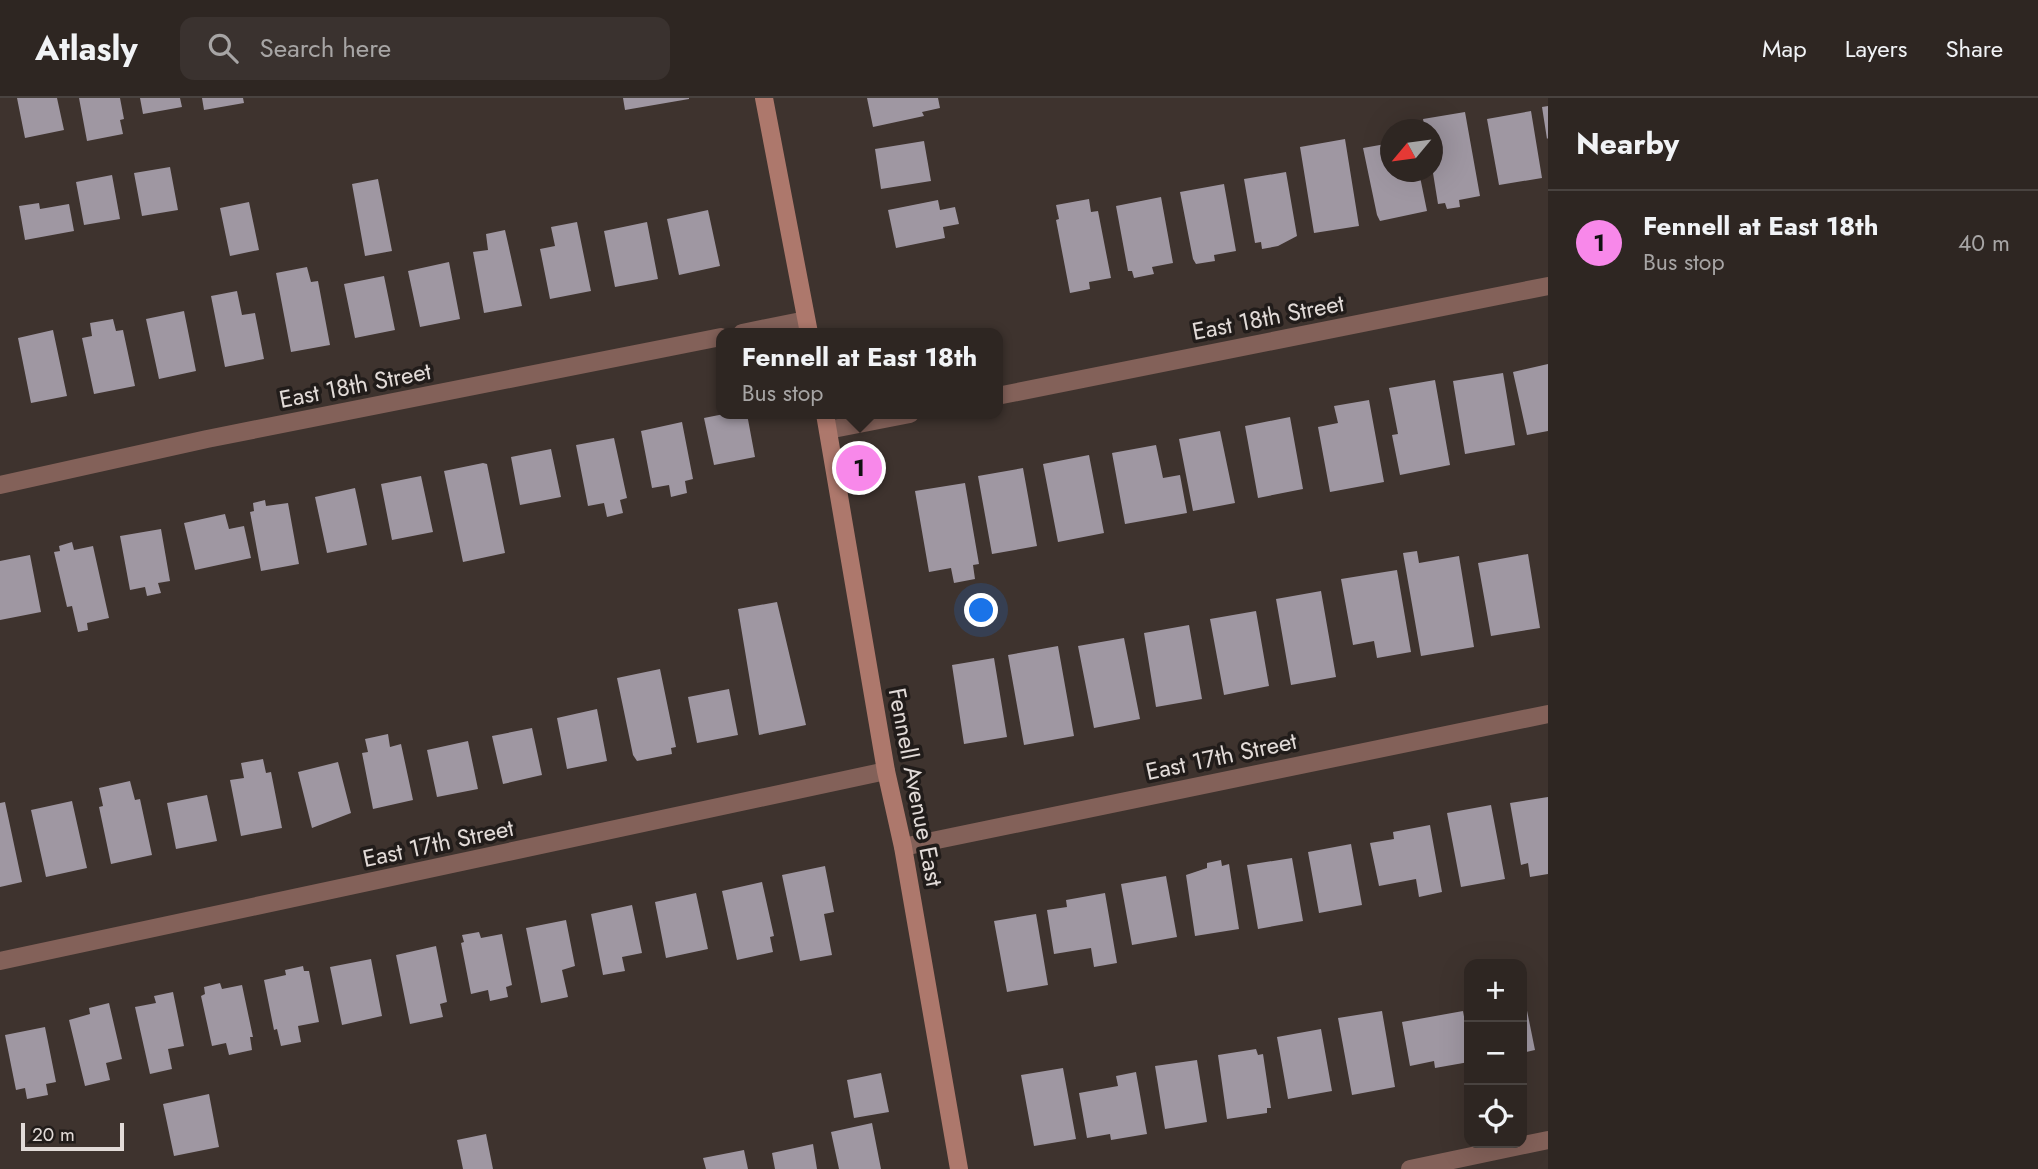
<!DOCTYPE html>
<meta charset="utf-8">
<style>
body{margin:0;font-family:Jost,sans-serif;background:#3a322f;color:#f1f3f6}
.controls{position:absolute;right:21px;bottom:21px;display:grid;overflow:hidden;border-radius:14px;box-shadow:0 7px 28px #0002}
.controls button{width:63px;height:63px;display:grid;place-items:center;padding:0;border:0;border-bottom:2px solid #494340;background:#2e2622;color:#f1f3f6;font:35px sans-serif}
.compass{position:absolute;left:1380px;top:21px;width:63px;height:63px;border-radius:50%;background:#2e2622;box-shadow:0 7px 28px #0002;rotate:241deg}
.scale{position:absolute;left:21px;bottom:18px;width:103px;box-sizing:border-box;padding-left:7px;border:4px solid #e2dbd8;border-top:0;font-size:19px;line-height:24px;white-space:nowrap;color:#e2dbd8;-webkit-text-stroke:5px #211c1a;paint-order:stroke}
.you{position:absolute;left:982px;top:513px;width:24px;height:24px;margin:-18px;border:5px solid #fff;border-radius:50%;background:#1a73e8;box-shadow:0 0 0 10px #1a73e833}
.badge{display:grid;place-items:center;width:46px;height:46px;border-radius:50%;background:#f888ea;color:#111;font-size:23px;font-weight:700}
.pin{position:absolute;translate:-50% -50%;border:4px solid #fff;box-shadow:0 2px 7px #0006}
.popup{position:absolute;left:716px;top:230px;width:287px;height:91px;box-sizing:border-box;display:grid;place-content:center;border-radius:14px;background:#2e2622;filter:drop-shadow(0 2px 5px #0005);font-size:23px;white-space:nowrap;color:#a7a5a5}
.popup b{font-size:26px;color:#f1f3f6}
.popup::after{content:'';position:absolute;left:50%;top:100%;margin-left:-14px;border:14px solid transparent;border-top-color:#2e2622}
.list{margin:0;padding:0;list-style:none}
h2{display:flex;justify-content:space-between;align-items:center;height:91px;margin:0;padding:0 28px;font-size:30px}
h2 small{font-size:23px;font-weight:400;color:#a7a5a5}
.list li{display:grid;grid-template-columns:46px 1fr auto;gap:21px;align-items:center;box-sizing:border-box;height:105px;padding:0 28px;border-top:2px solid #494340}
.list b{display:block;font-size:26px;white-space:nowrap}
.list p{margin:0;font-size:23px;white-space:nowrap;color:#a7a5a5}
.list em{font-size:23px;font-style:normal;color:#a7a5a5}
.icon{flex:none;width:38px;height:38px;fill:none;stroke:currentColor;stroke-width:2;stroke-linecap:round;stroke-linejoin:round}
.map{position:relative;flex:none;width:1548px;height:1071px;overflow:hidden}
header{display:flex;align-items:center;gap:42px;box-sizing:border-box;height:98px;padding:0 35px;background:#2e2622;border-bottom:2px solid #494340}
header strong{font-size:33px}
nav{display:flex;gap:38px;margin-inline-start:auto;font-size:24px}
.search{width:490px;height:63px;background:#3a322f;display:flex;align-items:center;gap:18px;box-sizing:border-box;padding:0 24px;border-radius:14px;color:#a7a5a5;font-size:26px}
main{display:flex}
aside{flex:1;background:#2e2622}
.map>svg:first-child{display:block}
.building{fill:#9f97a2}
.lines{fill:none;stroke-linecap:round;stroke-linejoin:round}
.street{stroke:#836159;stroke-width:18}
.secondary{stroke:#ad786c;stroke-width:18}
.labels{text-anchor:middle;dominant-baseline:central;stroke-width:7;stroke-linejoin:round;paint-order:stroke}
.street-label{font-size:24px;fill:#e2dbd8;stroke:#211c1a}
</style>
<header>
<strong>Atlasly</strong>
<div class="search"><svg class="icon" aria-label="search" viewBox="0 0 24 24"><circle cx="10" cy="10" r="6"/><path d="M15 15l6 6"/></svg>Search here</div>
<nav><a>Map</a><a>Layers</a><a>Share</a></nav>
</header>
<main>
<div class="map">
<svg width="1548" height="1071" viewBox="0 0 1548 1071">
<rect width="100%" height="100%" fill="#3e332e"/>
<!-- building -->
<path class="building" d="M 17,0 L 57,0 L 64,32 L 25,40 Z
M 79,0 L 120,0 L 124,21 L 120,22 L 123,36 L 87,43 Z
M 140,0 L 180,0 L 182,9 L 143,16 Z
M 202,0 L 243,0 L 244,5 L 204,12 Z
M 623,0 L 689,0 L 689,1 L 625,12 Z
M 867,0 L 938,0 L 940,10 L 922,14 L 924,18 L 873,29 Z
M 1548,8 L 1548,40 L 1547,41 L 1542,9 Z
M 1531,13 L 1542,80 L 1499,87 L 1487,21 Z
M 1465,14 L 1480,98 L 1459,102 L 1460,109 L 1447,111 L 1445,105 L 1438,106 L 1433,75 L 1433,32 L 1425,32 L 1423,21 Z
M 1345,41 L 1359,128 L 1314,135 L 1300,49 Z
M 924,43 L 931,83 L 881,91 L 875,51 Z
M 1391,45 L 1391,74 L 1419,74 L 1427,113 L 1380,123 L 1377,117 L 1363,50 Z
M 170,69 L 178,112 L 142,118 L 134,75 Z
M 1286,74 L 1297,138 L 1278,148 L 1262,151 L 1261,144 L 1255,145 L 1244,81 Z
M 112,77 L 120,121 L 84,127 L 76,84 Z
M 378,81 L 392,153 L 365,158 L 352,86 Z
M 1224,86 L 1236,153 L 1214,157 L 1215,163 L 1196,166 L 1193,161 L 1180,94 Z
M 1161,99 L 1173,165 L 1152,169 L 1154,176 L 1134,180 L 1132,173 L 1128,173 L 1116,108 Z
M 1089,101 L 1091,114 L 1098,113 L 1111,180 L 1089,184 L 1090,191 L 1070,195 L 1056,122 L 1059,121 L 1056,107 Z
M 938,102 L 940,112 L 955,109 L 959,126 L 943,129 L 945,140 L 896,150 L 888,112 Z
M 249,104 L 259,152 L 230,158 L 220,110 Z
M 39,105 L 40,111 L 69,106 L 74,133 L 25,142 L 19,108 Z
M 708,112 L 720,168 L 679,177 L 667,121 Z
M 577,124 L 591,193 L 550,201 L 540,151 L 555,148 L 551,129 Z
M 647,124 L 658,181 L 615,189 L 604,133 Z
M 505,132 L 522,208 L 484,215 L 473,154 L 488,152 L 486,136 Z
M 449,164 L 460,221 L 420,229 L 408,173 Z
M 307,169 L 311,184 L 318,183 L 330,247 L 291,254 L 276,175 Z
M 384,178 L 395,232 L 355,240 L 344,186 Z
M 237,193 L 242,217 L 255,215 L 264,261 L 225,269 L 211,198 Z
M 184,213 L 196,273 L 159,281 L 146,221 Z
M 113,221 L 116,233 L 123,232 L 135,288 L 94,296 L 82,240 L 92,238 L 90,225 Z
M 53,232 L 67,298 L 31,305 L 18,240 Z
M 1548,266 L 1548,333 L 1527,337 L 1513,274 Z
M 1503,275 L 1515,347 L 1465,356 L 1453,283 Z
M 1435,282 L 1450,367 L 1400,377 L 1392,337 L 1398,336 L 1389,290 Z
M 1369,302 L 1384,384 L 1330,394 L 1318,329 L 1338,325 L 1334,308 Z
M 724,316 L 747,316 L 755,359 L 714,367 L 704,320 Z
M 1290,319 L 1303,391 L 1258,400 L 1245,328 Z
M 682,324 L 693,381 L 685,383 L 687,395 L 671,399 L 669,387 L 652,390 L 641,333 Z
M 1220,333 L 1235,405 L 1193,413 L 1179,341 Z
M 614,340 L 627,400 L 620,402 L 623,415 L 607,419 L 604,405 L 588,408 L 576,347 Z
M 1156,347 L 1163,380 L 1180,377 L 1187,415 L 1125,426 L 1112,355 Z
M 551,351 L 561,399 L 520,407 L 511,359 Z
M 1089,357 L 1104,435 L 1058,444 L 1043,366 Z
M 483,365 L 487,366 L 505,455 L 463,464 L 444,373 Z
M 1023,370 L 1037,448 L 992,456 L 978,378 Z
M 421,378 L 433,434 L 392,442 L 381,386 Z
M 965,385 L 979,466 L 973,467 L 975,481 L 954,485 L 951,470 L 929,474 L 915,393 Z
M 355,390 L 367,447 L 327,455 L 315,399 Z
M 265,402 L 266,408 L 288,405 L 299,466 L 261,473 L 250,414 L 254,413 L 253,405 Z
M 225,416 L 229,431 L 244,428 L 251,460 L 195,472 L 184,425 Z
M 161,431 L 170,483 L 158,485 L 161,495 L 147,498 L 145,489 L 130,492 L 120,438 Z
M 72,444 L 74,452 L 93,448 L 109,520 L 87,525 L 88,532 L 78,534 L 72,508 L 67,509 L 54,454 L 60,453 L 59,448 Z
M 1417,453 L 1419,465 L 1459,458 L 1474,549 L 1421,558 L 1403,455 Z
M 1528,456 L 1540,530 L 1491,538 L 1478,465 Z
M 30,457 L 41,514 L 0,522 L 0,463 Z
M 1397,472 L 1411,554 L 1377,560 L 1374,543 L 1353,547 L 1341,481 Z
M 1321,493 L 1336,579 L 1291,587 L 1276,501 Z
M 777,504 L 806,627 L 759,637 L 738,511 Z
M 1256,513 L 1269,588 L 1224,597 L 1210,521 Z
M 1189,527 L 1202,601 L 1156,609 L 1144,535 Z
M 1124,540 L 1140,621 L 1094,630 L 1078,548 Z
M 1058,548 L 1074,638 L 1024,647 L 1008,557 Z
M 994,560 L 1007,639 L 964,646 L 952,567 Z
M 660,571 L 676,649 L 671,650 L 672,656 L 637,663 L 633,657 L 617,580 Z
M 729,591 L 738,637 L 697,645 L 688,599 Z
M 597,611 L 607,663 L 567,671 L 557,620 Z
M 532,630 L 542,677 L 503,686 L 492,638 Z
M 388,636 L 390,649 L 401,646 L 413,702 L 373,711 L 362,655 L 368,654 L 365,641 Z
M 468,643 L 478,691 L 437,699 L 427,652 Z
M 263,661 L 266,675 L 271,674 L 282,730 L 241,738 L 230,682 L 244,680 L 241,665 Z
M 338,664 L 351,715 L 312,730 L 298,674 Z
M 130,683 L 135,702 L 140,701 L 152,757 L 111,766 L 99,709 L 103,708 L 99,690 Z
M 207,697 L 217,743 L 176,751 L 167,705 Z
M 1548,699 L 1548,776 L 1530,779 L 1528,765 L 1521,767 L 1510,705 Z
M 72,703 L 87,770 L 46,779 L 31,712 Z
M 5,704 L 22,784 L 0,789 L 0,705 Z
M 1491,707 L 1505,781 L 1461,789 L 1447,715 Z
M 1430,727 L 1442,794 L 1419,799 L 1416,781 L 1379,788 L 1370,745 L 1394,741 L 1393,734 Z
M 1351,746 L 1362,807 L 1319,815 L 1308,754 Z
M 1292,760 L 1303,823 L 1258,831 L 1247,767 Z
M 1221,762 L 1222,768 L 1229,766 L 1239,831 L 1195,838 L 1186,777 L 1207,770 L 1207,765 Z
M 825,768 L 834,814 L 824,816 L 832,857 L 800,863 L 782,777 Z
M 1166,778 L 1177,839 L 1132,847 L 1121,786 Z
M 762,784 L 774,838 L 770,839 L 773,854 L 737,862 L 722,793 Z
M 696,795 L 708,851 L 666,860 L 655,804 Z
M 1105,795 L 1117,865 L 1094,869 L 1091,850 L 1054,856 L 1047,812 L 1067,809 L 1066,802 Z
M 632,807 L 642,855 L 622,859 L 625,873 L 603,877 L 591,816 Z
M 1036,816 L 1048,887 L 1007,894 L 994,823 Z
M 566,822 L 575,868 L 562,872 L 568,899 L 541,905 L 526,830 Z
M 479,834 L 481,840 L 502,836 L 512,887 L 506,889 L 508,899 L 490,903 L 488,892 L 471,896 L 461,845 L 464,844 L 462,837 Z
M 436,848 L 447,904 L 440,906 L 443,919 L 410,926 L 396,857 Z
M 371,861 L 382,918 L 342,927 L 330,869 Z
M 303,868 L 304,873 L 309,873 L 319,924 L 298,928 L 301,944 L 281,948 L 277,931 L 274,932 L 264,882 L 286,877 L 285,872 Z
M 220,885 L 222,891 L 242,887 L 253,939 L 250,939 L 252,952 L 229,957 L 226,945 L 212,948 L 201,898 L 205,896 L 204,889 Z
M 1522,888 L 1535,952 L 1522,955 Z
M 173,894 L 184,948 L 168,951 L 172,971 L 150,976 L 135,909 L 156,905 L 154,898 Z
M 109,905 L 122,961 L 106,965 L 110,982 L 85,988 L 69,922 L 90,916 L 89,910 Z
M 1382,913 L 1395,989 L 1352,997 L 1338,920 Z
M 1463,913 L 1469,947 L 1469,964 L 1435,970 L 1434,963 L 1410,968 L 1402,924 Z
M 45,929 L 56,984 L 46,986 L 48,997 L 27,1001 L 25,990 L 16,992 L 5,937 Z
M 1321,931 L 1332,993 L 1288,1001 L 1277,939 Z
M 1256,951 L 1258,957 L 1263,956 L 1271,1010 L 1267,1010 L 1267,1015 L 1227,1021 L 1218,957 Z
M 1197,962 L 1207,1024 L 1165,1031 L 1155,968 Z
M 1063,970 L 1076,1041 L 1034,1048 L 1021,977 Z
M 1136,974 L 1147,1036 L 1111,1042 L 1110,1036 L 1087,1040 L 1079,995 L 1118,988 L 1116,978 Z
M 881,975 L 889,1014 L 854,1020 L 847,982 Z
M 209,996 L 219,1049 L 174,1058 L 163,1006 Z
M 872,1025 L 881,1071 L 839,1071 L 831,1034 Z
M 486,1036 L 493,1071 L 463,1071 L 457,1042 Z
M 813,1046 L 817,1071 L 775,1071 L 772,1055 Z
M 744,1052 L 748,1071 L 706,1071 L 703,1060 Z"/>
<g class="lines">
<!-- street -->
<path class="street" d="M 742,235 L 806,222
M 997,298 L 1548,188
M 828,332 L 910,316
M 0,387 L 207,341 L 721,239
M 903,749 L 1548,616
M 0,863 L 886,673
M 1410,1071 L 1548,1042"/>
<!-- secondary -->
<path class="secondary" d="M 764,0 L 809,235
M 825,316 L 886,673 L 903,749 L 959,1071"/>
</g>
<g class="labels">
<!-- street labels -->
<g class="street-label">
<text transform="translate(1268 219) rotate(-11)">East 18th Street</text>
<text transform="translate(355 287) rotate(-11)">East 18th Street</text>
<text transform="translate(1221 658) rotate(-12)">East 17th Street</text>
<text transform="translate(916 689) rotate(79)">Fennell Avenue East</text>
<text transform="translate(438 745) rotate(-12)">East 17th Street</text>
</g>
</g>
</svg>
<div class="controls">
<button>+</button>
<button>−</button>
<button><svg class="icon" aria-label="locate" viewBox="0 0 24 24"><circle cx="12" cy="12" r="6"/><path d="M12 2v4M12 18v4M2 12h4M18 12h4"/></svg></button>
</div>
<svg class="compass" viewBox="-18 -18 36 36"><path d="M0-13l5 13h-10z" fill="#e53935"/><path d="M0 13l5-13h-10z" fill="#a7a5a5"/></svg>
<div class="scale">20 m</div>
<div class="you"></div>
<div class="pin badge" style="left:859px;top:370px">1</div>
<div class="popup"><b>Fennell at East 18th</b>Bus stop</div>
</div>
<aside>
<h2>Nearby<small></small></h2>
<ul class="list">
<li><span class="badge">1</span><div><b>Fennell at East 18th</b><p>Bus stop</p></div><em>40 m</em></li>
</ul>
</aside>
</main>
